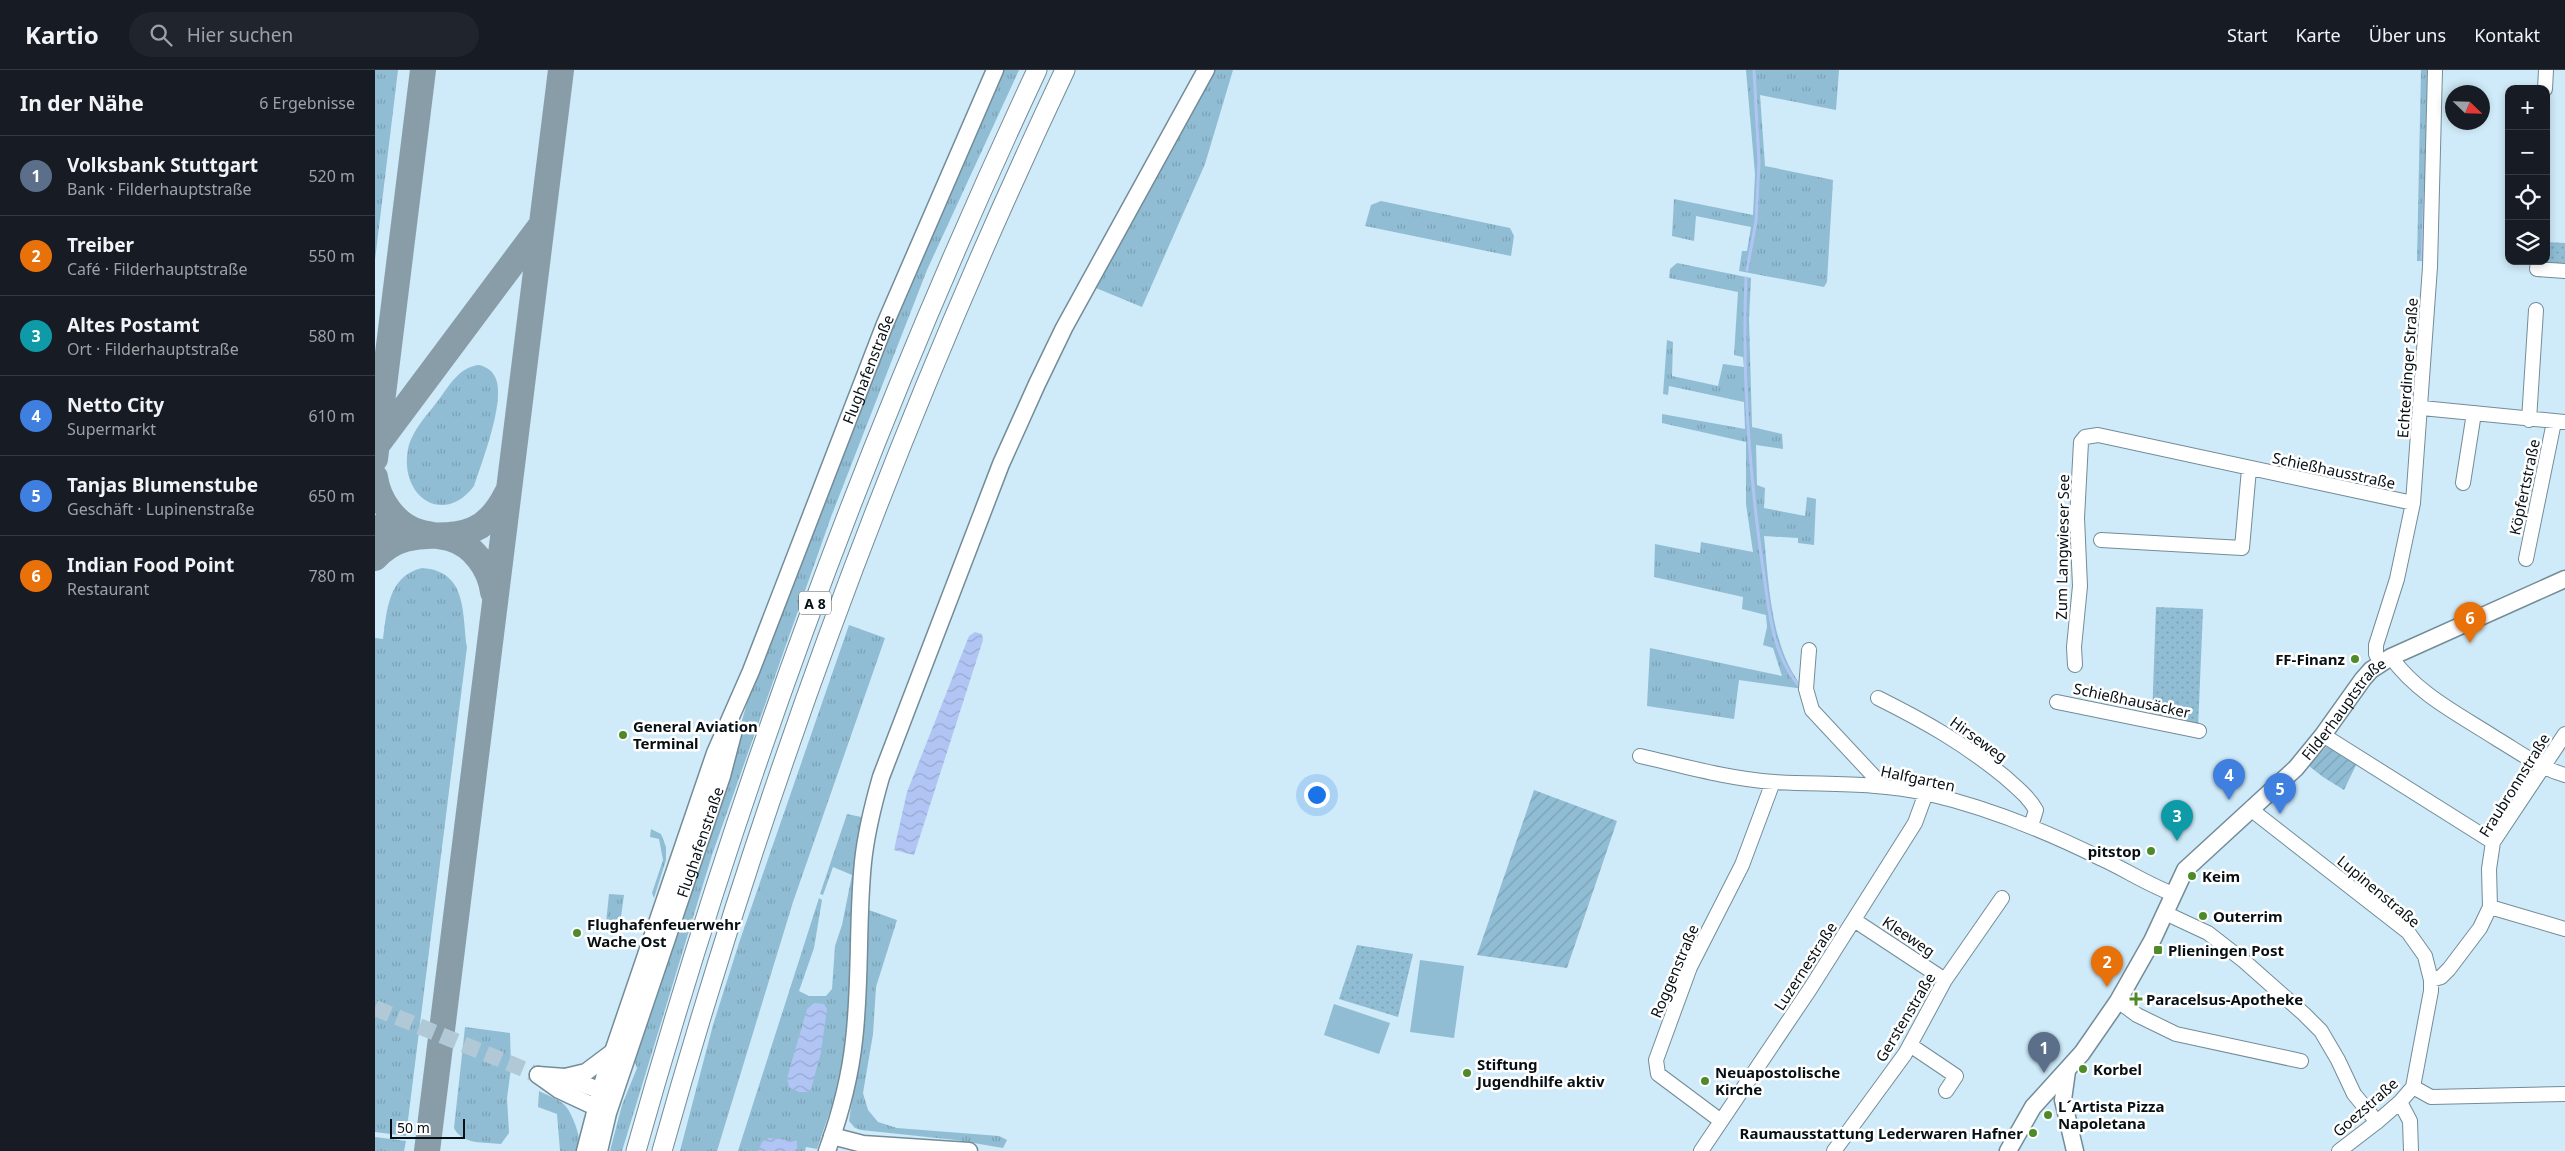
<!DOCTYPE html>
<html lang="de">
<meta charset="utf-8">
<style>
body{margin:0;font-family:"Noto Sans",sans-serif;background:#20242c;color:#f1f3f6}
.controls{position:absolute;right:15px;top:15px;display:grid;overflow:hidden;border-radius:10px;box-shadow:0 2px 8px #0003}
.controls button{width:45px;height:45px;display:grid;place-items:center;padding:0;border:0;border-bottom:1px solid #363941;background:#171b24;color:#f1f3f6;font:25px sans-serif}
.compass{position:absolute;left:2070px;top:15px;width:45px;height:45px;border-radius:50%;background:#171b24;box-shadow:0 2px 8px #0003;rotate:113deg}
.scale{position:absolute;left:15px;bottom:12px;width:75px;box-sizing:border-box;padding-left:5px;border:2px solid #060f13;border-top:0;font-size:14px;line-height:18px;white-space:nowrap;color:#060f13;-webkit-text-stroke:4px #fff;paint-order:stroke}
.you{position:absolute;left:941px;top:724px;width:18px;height:18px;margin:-12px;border:4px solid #fff;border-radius:50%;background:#1a73e8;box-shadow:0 0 0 8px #1a73e833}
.badge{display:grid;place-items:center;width:32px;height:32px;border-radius:50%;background:#0f766e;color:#fff;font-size:16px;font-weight:700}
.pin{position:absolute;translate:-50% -41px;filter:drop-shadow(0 1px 2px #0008)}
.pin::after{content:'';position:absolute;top:26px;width:18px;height:15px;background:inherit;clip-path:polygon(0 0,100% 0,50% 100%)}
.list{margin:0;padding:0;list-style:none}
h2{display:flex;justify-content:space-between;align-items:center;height:65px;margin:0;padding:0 20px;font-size:21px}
h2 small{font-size:16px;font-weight:400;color:#9ea1a6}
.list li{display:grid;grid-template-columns:32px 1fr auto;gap:15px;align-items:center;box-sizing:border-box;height:80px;padding:0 20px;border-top:1px solid #363941}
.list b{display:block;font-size:19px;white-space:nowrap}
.list p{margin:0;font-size:16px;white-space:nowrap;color:#9ea1a6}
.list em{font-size:16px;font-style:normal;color:#9ea1a6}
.icon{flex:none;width:28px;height:28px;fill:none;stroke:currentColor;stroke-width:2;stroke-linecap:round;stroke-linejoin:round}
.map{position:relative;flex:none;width:2190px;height:1081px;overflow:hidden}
header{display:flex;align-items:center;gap:30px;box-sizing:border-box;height:70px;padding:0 25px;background:#171b24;border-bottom:1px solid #363941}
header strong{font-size:24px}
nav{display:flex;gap:28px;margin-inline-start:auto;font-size:18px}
.search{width:350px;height:45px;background:#20242c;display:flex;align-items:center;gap:12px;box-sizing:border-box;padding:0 18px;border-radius:28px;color:#9ea1a6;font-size:19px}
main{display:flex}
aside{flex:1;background:#171b24}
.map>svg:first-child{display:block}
.grass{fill:url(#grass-tufts)}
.park{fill:url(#park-dots)}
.garden{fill:url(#garden-furrows)}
.pitch{fill:#90bdd3}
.water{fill:url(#water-waves)}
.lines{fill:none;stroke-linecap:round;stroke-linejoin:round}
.stream{stroke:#b1c5f4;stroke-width:3}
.taxiway{stroke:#889da8;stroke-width:26}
.major-tunnel{stroke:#b1c9d6;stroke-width:16;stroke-dasharray:16 8;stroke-linecap:butt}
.minor-casing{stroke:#738c98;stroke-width:16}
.major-casing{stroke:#738c98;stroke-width:19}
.highway-casing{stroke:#738c98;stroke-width:21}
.minor{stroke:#fff;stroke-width:14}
.major{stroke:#fff;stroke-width:16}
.highway{stroke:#fff;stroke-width:19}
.poi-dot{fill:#4e8a28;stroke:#fff;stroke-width:2}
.labels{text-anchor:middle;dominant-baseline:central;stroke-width:5;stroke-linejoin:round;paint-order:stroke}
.shield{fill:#fff;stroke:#51575a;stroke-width:1}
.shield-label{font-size:14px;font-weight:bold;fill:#060f13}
.street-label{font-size:15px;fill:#060f13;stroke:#fff}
.poi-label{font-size:15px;font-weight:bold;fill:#060f13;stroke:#fff;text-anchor:start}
</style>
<header>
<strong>Kartio</strong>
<div class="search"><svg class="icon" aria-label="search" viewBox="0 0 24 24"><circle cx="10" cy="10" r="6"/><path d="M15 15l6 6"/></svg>Hier suchen</div>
<nav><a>Start</a><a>Karte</a><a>Über uns</a><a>Kontakt</a></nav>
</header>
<main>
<aside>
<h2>In der Nähe<small>6 Ergebnisse</small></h2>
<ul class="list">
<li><span class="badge" style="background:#5c6f8a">1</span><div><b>Volksbank Stuttgart</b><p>Bank · Filderhauptstraße</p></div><em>520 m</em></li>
<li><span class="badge" style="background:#e8710a">2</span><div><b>Treiber</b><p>Café · Filderhauptstraße</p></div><em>550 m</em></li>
<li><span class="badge" style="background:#0f9aa8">3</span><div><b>Altes Postamt</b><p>Ort · Filderhauptstraße</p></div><em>580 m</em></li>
<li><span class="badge" style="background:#3f7fe0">4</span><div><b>Netto City</b><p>Supermarkt</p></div><em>610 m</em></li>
<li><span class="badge" style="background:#3f7fe0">5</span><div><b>Tanjas Blumenstube</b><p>Geschäft · Lupinenstraße</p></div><em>650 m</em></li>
<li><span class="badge" style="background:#e8710a">6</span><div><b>Indian Food Point</b><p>Restaurant</p></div><em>780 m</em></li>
</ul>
</aside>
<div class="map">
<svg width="2190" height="1081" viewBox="0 0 2190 1081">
<defs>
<pattern id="grass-tufts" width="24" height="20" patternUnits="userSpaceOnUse" patternTransform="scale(1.25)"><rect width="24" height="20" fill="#90bdd3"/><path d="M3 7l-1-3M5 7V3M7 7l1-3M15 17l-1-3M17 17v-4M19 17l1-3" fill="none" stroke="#7ba1b4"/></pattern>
<pattern id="park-dots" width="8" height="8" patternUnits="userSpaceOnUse" patternTransform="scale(1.25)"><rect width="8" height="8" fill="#90bdd3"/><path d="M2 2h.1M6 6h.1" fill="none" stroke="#7ba1b4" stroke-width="1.8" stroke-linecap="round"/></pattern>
<pattern id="garden-furrows" width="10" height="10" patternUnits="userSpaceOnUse" patternTransform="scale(1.25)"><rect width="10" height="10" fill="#90bdd3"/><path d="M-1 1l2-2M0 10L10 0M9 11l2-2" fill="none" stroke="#7ba1b4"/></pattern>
<pattern id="water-waves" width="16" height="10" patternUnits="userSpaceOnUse" patternTransform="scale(1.25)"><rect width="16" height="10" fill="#b1c5f4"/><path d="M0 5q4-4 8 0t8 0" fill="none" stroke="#97a8d0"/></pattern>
</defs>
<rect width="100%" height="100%" fill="#cfeaf8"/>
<!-- grass -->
<path class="grass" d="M 0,0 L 23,0 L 0,190 Z
M 627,0 L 644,0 L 552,200 L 456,447 L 337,785 L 247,1081 L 235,1081 L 247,1035 L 262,998 L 259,990 L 354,696 L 376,619 L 480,344 Z
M 839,0 L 858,0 L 830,94 L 767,237 L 721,218 Z
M 1371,0 L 1464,0 L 1461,40 L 1385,25 L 1390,96 L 1458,110 L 1452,212 L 1449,217 L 1364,201 L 1367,181 L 1372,181 L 1376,157 L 1321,146 L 1319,171 L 1297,166 L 1299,129 L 1378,145 L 1380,104 Z
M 2046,0 L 2056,0 L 2049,191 L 2042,191 Z
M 1006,131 L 1135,158 L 1139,166 L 1136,186 L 990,156 L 996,135 Z
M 1302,193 L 1376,208 L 1374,249 L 1377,357 L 1407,364 L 1408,379 L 1381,375 L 1382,415 L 1390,418 L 1389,438 L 1430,446 L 1432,427 L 1441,429 L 1439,475 L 1423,473 L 1423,468 L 1389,466 C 1394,517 1396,580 1429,619 L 1364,610 L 1359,649 L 1272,636 L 1275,578 L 1407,606 L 1398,578 L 1388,575 L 1392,557 L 1391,545 L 1367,539 L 1368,527 L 1279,507 L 1280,474 L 1325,483 L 1326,472 L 1378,482 L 1371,434 L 1371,372 L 1287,353 L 1287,344 L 1370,359 L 1369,332 L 1294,316 L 1293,325 L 1288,324 L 1292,270 L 1298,272 L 1297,306 L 1343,316 L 1348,294 L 1369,297 L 1368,287 L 1359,285 L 1363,222 L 1294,208 L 1295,199 Z
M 104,295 C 112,297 118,301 121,309 C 130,332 107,392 99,416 C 68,457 24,426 33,379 C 37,360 54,343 65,328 C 76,313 85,297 104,295 Z
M 47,498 C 93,501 87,544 92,577 L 31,1066 L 0,1062 L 0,568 L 8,569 C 12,540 13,506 47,498 Z
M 474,555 L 510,568 L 418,832 L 342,1081 L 305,1081 L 338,955 L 364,873 Z
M 472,744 L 491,748 L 469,983 L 458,1032 L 442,1079 L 431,1077 L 430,1081 L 363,1081 L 444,828 L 447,830 L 439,878 L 424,921 L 434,926 L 451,926 L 457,919 L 460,876 L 467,855 L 477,805 L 458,797 L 448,825 L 445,824 Z
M 276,759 L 286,764 L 291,777 L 291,790 L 279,828 L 277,823 L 288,790 L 284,769 L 275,767 Z
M 234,824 L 249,825 L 245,854 L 231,853 Z
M 491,839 L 522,850 L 501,917 L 498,964 L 488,1023 L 493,1040 L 503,1052 L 522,1058 L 624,1066 L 632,1070 L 628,1078 L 581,1070 L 486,1060 L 480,1058 L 474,1051 L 489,953 Z
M 90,957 L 135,963 L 136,998 L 132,1028 L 134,1063 L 126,1074 C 110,1072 87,1075 79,1058 Z
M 164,1021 C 186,1032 191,1030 200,1054 C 204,1065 205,1069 203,1081 L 185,1081 L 182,1044 L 163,1037 Z
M 0,1067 L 31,1071 L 29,1081 L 0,1081 Z"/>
<!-- park -->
<path class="park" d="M 2171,172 L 2190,173 L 2190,201 L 2163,191 L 2171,191 Z
M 1781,537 L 1828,539 L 1823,659 L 1777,649 Z
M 982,875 L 1038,884 L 1023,947 L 964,929 Z"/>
<!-- garden -->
<path class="garden" d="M 1951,677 L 1955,677 L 1982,693 L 1969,720 L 1948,707 L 1934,696 Z
M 1159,720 L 1242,751 L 1192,898 L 1102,885 Z"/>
<!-- pitch -->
<path class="pitch" d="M 1045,890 L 1089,896 L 1079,968 L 1035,962 Z
M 959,934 L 1015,953 L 1004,984 L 949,965 Z"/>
<!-- water -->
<path class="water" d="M 600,562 L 607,564 L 608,570 L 539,785 L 519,780 L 532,722 L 594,566 Z
M 439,933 L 449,934 L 452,939 L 446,982 L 436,1019 L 433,1022 L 424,1022 L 414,1017 L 412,1008 L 432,939 Z
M 394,1068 L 422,1071 L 422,1081 L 383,1081 L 387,1072 Z"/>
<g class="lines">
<!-- stream -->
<path class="stream" d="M 2047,189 L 2050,123
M 1372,200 L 1381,151 L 1384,92 L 1379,0
M 1371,208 C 1367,303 1374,399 1387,492 C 1394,535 1395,583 1425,617"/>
<!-- taxiway -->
<path class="taxiway" d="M 2,375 L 164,158
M 0,389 L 48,0
M 0,407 C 3,430 20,455 44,462 C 54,465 64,466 74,468 C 99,475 115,499 118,522
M 0,458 L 41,463
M 0,488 C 44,440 96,497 132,423
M 52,1081 L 186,0"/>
<!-- major-tunnel -->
<path class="major-tunnel" d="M 0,938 L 163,1005"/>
<defs>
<path id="minor" d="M 2170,19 L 2171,0
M 2163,191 L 2162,199 L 2190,201
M 2047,338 L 2190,352
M 2154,350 L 2161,240
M 2088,413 L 2099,343
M 1726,470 L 1867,478 L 1874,399
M 2151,489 L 2179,352
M 1434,580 L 1431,619 L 1437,640 L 1507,715
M 2016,587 C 2042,624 2085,645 2122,669 C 2144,682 2165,698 2190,705
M 2006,593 L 2001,584 L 2001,575 L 2022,509 L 2038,433 L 2055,197 L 2060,0
M 1700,595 L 1699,577 L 1705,516 L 1702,448 L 1706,372 L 1710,367 L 1723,365 L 2038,433
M 1503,628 C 1551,652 1588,673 1630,707 C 1642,718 1653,726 1661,740 L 1656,756
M 1682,632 L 1824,661
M 1948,665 L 2118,772
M 1265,686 C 1309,696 1354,709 1399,712 C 1450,715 1500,712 1550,723 C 1611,737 1671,761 1727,789 C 1751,800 1772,814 1798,824
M 1877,737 L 1883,745 L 2033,862 L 2050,886 L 2056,910 L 2056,921 L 2038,1017 L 2025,1032 L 2002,1052 L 1964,1081
M 2115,837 L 2190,859
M 1790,843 L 1833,863 L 1869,891 L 1929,944 L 1946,961 L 1963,990 L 1979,1024 L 2002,1052
M 1479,850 L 1570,910
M 2056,910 L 2066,907 L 2074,899 L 2105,858 L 2115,837 L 2114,799 L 2118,772 L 2190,664
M 1743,931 L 1762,945 L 1801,964 L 1926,991
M 1535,975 L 1581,1006 L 1571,1021
M 2038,1017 L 2056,1027 L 2190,1024
M 2025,1032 L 2035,1051 L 2036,1081
M 1346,1051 L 1283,1004 L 1281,990 L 1315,897 L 1367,795 L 1398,712
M 1326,1081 L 1435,919 L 1540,753 L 1551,723
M 1459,1081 L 1530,984 L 1570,910 L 1627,828"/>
<g id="major">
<path d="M 1692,1001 L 1688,1030 L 1700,1081"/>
<path d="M 163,1005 L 184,1020 L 229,1041"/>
<path d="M 163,1005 L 190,1007 L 234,1024"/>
<path d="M 190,1007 L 211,1002 L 239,981"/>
<path d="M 457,1066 L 488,1074 L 594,1081"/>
<path id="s1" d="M 210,1081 L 229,1008 L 340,683 L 376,601 L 510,254 L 620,0"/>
<path id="s2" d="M 224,1081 L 233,1043 L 347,706 L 359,660"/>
<path d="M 452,1081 C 465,1045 475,1008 479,970 C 486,911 482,851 488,792 C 491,763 498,735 506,707 L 626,394 L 662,314 L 689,258 L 831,0"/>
<path id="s3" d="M 1633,1081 L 1658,1037 L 1707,983 L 1743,931 L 1777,871 L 1810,800 L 1921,698 L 1948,665 L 1988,609 L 1996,600 L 2016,587 L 2190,509"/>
</g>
<path id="highway" d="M 261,1081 C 365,711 499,348 662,0
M 287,1081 C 391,711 526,347 690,0"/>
</defs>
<!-- minor casing -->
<use href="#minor" class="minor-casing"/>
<!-- major casing -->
<use href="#major" class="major-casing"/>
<!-- highway casing -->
<use href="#highway" class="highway-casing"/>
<!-- minor -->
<use href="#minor" class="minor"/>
<!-- major -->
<use href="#major" class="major"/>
<!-- highway -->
<use href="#highway" class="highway"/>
</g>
<!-- markers -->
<g class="poi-dot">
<circle cx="1980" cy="589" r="5"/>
<circle cx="248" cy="665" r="5"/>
<circle cx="1776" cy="781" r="5"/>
<circle cx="1817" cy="806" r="5"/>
<circle cx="1828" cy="846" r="5"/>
<circle cx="202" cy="863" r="5"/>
<rect x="1778" y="875" width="10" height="10" rx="2.5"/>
<path d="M1758.5 921.5h5v5h5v5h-5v5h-5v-5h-5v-5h5z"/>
<circle cx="1708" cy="999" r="5"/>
<circle cx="1092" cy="1003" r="5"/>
<circle cx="1330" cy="1011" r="5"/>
<circle cx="1673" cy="1045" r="5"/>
<circle cx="1658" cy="1063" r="5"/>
</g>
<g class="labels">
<!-- shield labels -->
<rect class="shield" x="424" y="521.5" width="32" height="23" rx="4"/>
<g class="shield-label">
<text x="440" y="533">A 8</text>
</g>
<!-- street labels -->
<g class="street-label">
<text stroke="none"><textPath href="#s1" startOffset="832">Flughafenstraße</textPath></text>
<text transform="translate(2032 298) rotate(-86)">Echterdinger Straße</text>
<text transform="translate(1959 400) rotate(12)">Schießhausstraße</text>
<text transform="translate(2149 417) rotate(-78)">Köpfertstraße</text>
<text transform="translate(1687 477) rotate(-89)">Zum Langwieser See</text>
<text transform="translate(1757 630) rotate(12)">Schießhausäcker</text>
<text stroke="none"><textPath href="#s3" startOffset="561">Filderhauptstraße</textPath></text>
<text transform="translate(1604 669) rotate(36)">Hirseweg</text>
<text transform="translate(1543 708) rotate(12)">Halfgarten</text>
<text transform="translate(2139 715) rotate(-58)">Fraubronnstraße</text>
<text stroke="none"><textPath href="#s2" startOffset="325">Flughafenstraße</textPath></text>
<text transform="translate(2004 821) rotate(40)">Lupinenstraße</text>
<text transform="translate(1534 866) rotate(34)">Kleeweg</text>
<text transform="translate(1430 896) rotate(-57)">Luzernestraße</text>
<text transform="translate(1299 901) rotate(-67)">Roggenstraße</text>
<text transform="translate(1530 947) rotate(-59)">Gerstenstraße</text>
<text transform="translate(1990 1037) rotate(-41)">Goezstraße</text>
</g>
<!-- poi labels -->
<g class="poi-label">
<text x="1970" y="589" text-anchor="end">FF-Finanz</text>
<text x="258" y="656">General Aviation<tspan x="258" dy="17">Terminal</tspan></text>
<text x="1766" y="781" text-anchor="end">pitstop</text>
<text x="1827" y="806">Keim</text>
<text x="1838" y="846">Outerrim</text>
<text x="212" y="854">Flughafenfeuerwehr<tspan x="212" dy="17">Wache Ost</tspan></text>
<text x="1793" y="880">Plieningen Post</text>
<text x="1771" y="929">Paracelsus-Apotheke</text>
<text x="1102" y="994">Stiftung<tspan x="1102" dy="17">Jugendhilfe aktiv</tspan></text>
<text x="1718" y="999">Korbel</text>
<text x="1340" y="1002">Neuapostolische<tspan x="1340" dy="17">Kirche</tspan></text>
<text x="1683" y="1036">L´Artista Pizza<tspan x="1683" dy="17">Napoletana</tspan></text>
<text x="1648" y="1063" text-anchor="end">Raumausstattung Lederwaren Hafner</text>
</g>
</g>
</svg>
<div class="controls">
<button>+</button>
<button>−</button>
<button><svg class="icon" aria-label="locate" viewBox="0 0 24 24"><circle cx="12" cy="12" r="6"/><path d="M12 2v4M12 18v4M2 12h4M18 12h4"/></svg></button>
<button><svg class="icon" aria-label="layers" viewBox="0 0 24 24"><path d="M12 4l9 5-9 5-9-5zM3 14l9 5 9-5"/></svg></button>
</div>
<svg class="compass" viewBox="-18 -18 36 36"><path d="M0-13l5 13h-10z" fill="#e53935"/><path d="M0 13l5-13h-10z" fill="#9ea1a6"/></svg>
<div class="scale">50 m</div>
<div class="you"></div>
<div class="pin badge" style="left:1669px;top:1003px;background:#5c6f8a">1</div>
<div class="pin badge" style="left:1732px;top:917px;background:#e8710a">2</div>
<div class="pin badge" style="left:1802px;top:771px;background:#0f9aa8">3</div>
<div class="pin badge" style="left:1854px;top:730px;background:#3f7fe0">4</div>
<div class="pin badge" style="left:1905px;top:744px;background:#3f7fe0">5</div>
<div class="pin badge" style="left:2095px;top:573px;background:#e8710a">6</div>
</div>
</main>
